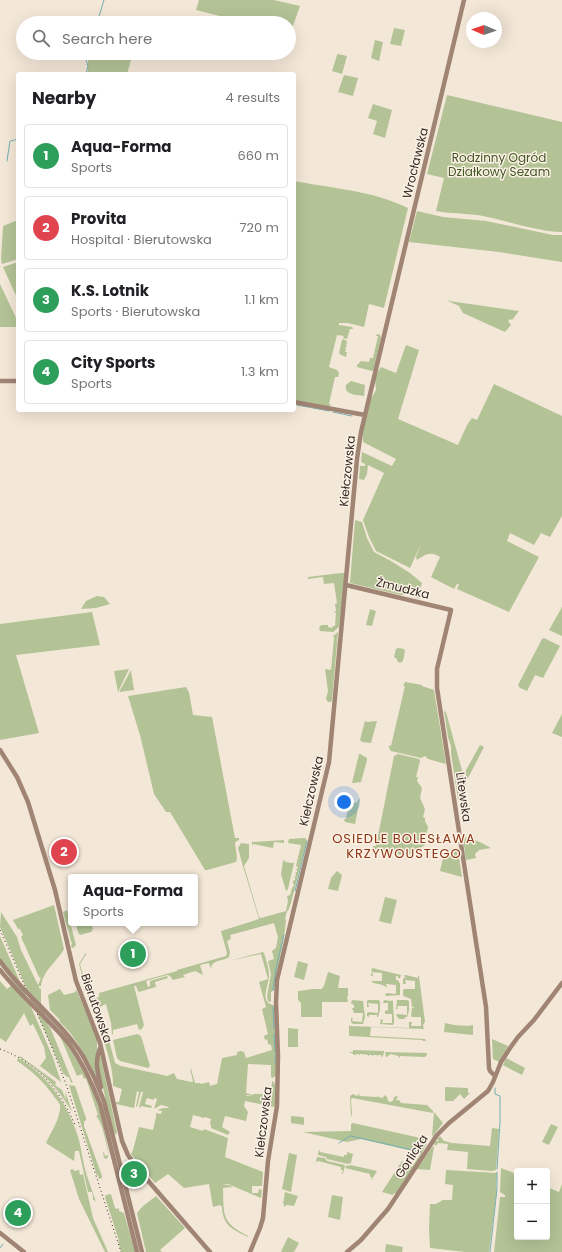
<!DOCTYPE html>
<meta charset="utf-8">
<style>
body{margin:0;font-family:Poppins,sans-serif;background:#f6f6f6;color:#202124}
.controls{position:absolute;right:12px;bottom:12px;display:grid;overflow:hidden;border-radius:4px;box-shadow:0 4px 16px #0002}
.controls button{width:36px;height:36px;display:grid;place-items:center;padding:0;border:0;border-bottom:1px solid #e0e0e0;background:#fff;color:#202124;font:20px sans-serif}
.compass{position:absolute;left:466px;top:12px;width:36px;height:36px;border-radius:50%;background:#fff;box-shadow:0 4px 16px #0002;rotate:272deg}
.you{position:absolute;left:344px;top:802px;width:14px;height:14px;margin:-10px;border:3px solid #fff;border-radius:50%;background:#1a73e8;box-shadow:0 0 0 6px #1a73e833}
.badge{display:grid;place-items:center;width:26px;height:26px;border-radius:50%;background:#17555b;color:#fff;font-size:13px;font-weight:700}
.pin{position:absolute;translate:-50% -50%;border:2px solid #fff;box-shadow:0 1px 4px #0006}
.popup{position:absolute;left:68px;top:874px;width:130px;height:52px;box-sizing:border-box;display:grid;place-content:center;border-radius:4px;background:#fff;filter:drop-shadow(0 1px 3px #0005);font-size:13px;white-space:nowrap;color:#757577}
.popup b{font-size:15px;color:#202124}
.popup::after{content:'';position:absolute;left:50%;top:100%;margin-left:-8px;border:8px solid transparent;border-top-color:#fff}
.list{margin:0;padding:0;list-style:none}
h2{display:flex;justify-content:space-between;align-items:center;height:52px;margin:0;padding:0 16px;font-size:17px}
h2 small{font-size:13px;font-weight:400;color:#757577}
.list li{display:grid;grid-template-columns:26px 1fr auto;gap:12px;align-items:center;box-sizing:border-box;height:64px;margin:0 8px 8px;padding:0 8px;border:1px solid #e0e0e0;border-radius:4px}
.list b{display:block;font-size:15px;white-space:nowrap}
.list p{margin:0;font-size:13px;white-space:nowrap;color:#757577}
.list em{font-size:13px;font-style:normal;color:#757577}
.icon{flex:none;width:22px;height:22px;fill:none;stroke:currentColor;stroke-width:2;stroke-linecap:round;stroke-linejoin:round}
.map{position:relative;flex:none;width:562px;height:1252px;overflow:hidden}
.search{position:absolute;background:#fff;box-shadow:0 4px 16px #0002;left:16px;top:16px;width:280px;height:44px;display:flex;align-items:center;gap:10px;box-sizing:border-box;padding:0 14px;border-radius:22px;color:#757577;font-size:15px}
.panel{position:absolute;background:#fff;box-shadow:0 4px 16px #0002;left:16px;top:72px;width:280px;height:340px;border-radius:4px}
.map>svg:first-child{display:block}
.green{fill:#b3c396}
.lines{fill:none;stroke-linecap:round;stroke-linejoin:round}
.stream{stroke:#74afb3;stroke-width:1}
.secondary{stroke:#a08474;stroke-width:4.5}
.rail{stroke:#362b25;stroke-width:1;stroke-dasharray:1 3;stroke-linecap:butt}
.secondary-bridge{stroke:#a08474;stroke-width:4.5}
.labels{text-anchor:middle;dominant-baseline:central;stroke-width:3;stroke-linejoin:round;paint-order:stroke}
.park-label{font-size:12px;fill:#445727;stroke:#fbf1e4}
.street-label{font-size:12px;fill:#362b25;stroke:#fbf1e4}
.neighbourhood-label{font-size:13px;letter-spacing:1px;fill:#8c3517;stroke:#fbf1e4}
</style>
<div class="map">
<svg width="562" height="1252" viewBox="0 0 562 1252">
<rect width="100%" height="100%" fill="#f3e7d7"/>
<!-- green -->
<path class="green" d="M 199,0 L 274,0 L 300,6 L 290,34 L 289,33 L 289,23 L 248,23 L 196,10 Z
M 394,28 L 405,30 L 401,46 L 390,44 Z
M 375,40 L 383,42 L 379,61 L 371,58 Z
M 89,53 L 109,53 L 131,60 L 127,74 L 87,74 C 89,66 87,61 89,53 Z
M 338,54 L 347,56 L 342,74 L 332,71 L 337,55 Z
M 344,75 L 358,78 L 353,96 L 338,92 Z
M 447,95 L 562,122 L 562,232 C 535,231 509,221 483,216 C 467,213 452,214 436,211 L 444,178 L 427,174 Z
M 373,104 L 392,110 L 385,138 L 373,134 L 377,121 L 368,118 Z
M 294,181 C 332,188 373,191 408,208 L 384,308 L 369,304 L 364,327 L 348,323 L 339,323 L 339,325 L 352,327 L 353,329 L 350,329 L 347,339 L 343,338 L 344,336 L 337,335 L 329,367 L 337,370 L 339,373 L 338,377 L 335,377 L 329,404 L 331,405 L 329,407 L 294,400 Z
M 417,211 L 443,217 L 486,221 L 553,235 L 562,235 L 562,262 L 499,252 L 409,242 Z
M 18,220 L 18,259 L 2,264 L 1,259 L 3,226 Z
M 18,262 L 18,300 L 3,267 Z
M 0,284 L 18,322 L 18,327 L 0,327 Z
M 448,300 L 449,301 L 519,311 L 512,320 L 510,319 L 508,321 L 511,325 L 505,332 L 463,313 L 459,306 L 448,301 Z
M 378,334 L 380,335 L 381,338 L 374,370 L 372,371 L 357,367 L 357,365 L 361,361 L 369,362 L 370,358 L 373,358 L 378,336 L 375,336 Z
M 343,339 L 347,341 L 346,348 L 344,348 L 346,349 L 345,352 L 347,352 L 346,357 L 341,355 L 339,353 L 342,340 Z
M 406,345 L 419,350 L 398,419 L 458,445 L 467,425 L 472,418 L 477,420 L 494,384 L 562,416 L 562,516 L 550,537 L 541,533 L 534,545 L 510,533 L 507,541 L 539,557 L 509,612 L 457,589 L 459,584 L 457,584 L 454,589 L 431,577 L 440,557 C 431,551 425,554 417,560 L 416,557 L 421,544 L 410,568 L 376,551 L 369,537 L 363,520 L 384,473 L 368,465 L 367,474 L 364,480 L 359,479 L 360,466 L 365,466 L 365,464 L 361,462 L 362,452 L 392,466 L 396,459 L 363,442 L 363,428 L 370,400 L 376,390 L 375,380 L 377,373 L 381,367 L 396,373 Z
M 351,381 L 365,385 L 364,396 C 356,395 344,395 346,385 Z
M 355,520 L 362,522 L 367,538 L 374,552 L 391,561 L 410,573 L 422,583 L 419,593 L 422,594 L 420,599 L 406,594 L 401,595 L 350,583 Z
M 341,573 L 346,573 L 339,627 L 333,632 L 320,631 L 319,628 L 321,625 L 328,625 L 328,627 L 332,628 L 333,626 L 335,626 L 336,613 L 334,612 L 336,611 L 335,604 L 337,603 L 334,583 L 324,584 L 323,577 L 308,579 L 308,577 Z
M 97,596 L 104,597 L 110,604 L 96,608 L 81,609 L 86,601 Z
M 562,607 L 562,636 L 549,630 Z
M 370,609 L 376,611 L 372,626 L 366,625 Z
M 92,612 L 100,645 L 16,655 L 39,733 L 0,740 L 0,624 Z
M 338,632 L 337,643 L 339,643 L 337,644 L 332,700 L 331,702 L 328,702 L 326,699 L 328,691 L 325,669 L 331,670 L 334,638 L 333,636 Z
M 544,638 L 560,646 L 543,678 L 535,675 L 527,691 L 520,688 L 518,685 L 542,639 Z
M 398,648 L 404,649 L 405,651 L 403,661 L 400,663 L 397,661 L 397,659 L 394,657 L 396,649 Z
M 129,669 L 118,692 L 114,671 Z
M 131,671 L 134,690 L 119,692 L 131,670 Z
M 405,682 L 422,685 L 422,686 L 434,690 L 446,764 L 428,759 L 425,756 L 421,758 L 391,751 L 389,748 L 389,745 L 391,746 L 405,686 L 403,686 Z
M 186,687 L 189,692 L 193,715 L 212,717 L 235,838 L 239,838 L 239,840 L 237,841 L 235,843 L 237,858 L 236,862 L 207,870 L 205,870 L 170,812 L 166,812 L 154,794 L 140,735 L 128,696 Z
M 444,711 L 446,712 L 466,785 L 464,800 L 458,800 L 451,753 L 451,746 L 448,737 Z
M 562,714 L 562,737 L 552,733 Z
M 365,721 L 367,722 L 377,721 L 371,743 L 362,742 L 360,740 Z
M 480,745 L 484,747 L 467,780 L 465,772 Z
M 359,754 L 360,754 L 367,758 L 367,760 L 361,782 L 353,783 L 352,783 Z
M 398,754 L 419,759 L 420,761 L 416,777 L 418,777 L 417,781 L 422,788 L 420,798 L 425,809 L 423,817 L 425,818 L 425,821 L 428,827 L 425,845 L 407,856 L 373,849 L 373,846 L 376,846 L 394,756 Z
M 360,798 L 355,824 L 345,822 L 344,819 L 346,819 L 350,801 L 357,803 L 358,800 Z
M 465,837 L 480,842 L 491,848 L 479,850 L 475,854 L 476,858 L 466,860 L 463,838 Z
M 305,838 L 307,840 L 291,903 L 288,911 L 287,911 L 285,919 L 286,920 C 284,944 277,967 274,990 L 271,992 L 271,1002 L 268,1001 L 267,996 L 271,974 L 268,961 L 274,959 L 272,951 L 276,948 L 278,937 L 274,923 L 230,935 L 231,939 L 227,941 L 230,952 L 229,957 C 222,962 212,959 211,969 L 209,963 L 200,965 L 203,975 L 195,971 L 183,975 L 185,977 L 173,980 L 170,976 L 167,975 L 146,981 L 148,987 L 150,986 L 150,981 L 167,976 L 168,978 L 155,982 L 156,987 L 139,992 L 138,991 L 136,986 L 134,986 L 144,1025 L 142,1029 L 139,1030 L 137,1024 L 113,1030 L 113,1035 L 112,1034 L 111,1023 L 106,1004 C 102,1005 97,1011 91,1007 L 79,964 L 85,954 L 87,953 L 80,964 L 90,999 L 99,997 L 99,993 L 177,971 L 177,970 L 226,956 L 227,953 L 221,931 L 259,919 L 242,863 L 238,848 L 241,843 L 249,844 L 249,858 L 244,866 L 259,917 L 261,918 L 286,911 L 288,901 L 287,896 L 290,895 L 292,888 L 293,887 L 294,884 L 292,882 L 294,881 L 293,880 L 295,880 L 295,878 L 293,877 L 295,877 L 296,876 L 294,875 L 296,875 L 296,873 L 295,872 L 297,872 L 297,870 L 295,869 L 297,869 L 298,867 L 296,866 L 301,845 L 288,843 L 289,839 Z
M 284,840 L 284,843 L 274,842 L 273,848 L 253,844 L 252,846 L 252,842 Z
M 445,849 L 458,851 L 462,877 L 440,871 Z
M 285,860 L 285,862 L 293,863 L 294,862 L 294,863 L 288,889 L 286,891 L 281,874 L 283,861 Z
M 337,871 L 342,875 L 338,891 L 328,889 L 331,878 Z
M 385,897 L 397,900 L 391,924 L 379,921 Z
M 54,905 L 64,949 C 57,962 43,970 41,986 L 39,986 L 39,988 L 41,989 L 41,1003 L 48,1025 L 50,1027 L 72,1081 L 73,1082 L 71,1083 L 69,1077 L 67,1077 L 63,1073 L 0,927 L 1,912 L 17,937 L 21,950 L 38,985 L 41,978 L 39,977 L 21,937 L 23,935 L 20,929 L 18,929 L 13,920 Z
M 67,910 L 76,945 L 73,948 L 71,947 L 72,942 L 71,942 C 69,931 65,922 63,912 Z
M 79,923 L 91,923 L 93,929 L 91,932 L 80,935 C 78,933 76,927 77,924 Z
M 0,936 L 52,1055 L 61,1082 L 40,1066 L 46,1058 L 44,1047 L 33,1024 L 30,1026 L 24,1013 L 6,1042 L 0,1038 L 0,981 L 7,989 L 14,983 L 0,965 Z
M 263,952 L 264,953 C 266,960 269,968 269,975 C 269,986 259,1001 273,1005 L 274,1008 L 277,1062 L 276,1076 L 272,1078 L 271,1076 L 271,1065 L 248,1064 L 246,1093 L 253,1095 L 247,1095 L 246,1096 L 253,1095 L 253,1094 L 271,1094 L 272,1082 L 273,1081 L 275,1084 L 275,1105 L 274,1107 L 245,1101 L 244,1106 L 248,1112 L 246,1121 L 225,1116 L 222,1127 L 230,1132 L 228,1135 L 211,1128 L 211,1125 L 210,1124 L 211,1119 L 205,1117 L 204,1118 L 193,1115 L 190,1127 L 203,1131 L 204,1129 L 228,1138 L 225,1157 L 263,1172 L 262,1186 L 252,1186 L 252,1193 L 258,1193 L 259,1189 L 262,1190 L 261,1198 L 228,1184 L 222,1185 L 229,1185 L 233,1187 L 223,1188 C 224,1216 221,1222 248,1236 L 248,1237 C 232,1229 223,1226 222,1207 L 220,1205 L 213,1207 L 209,1184 L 184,1188 L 168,1174 L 155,1183 L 131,1154 L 133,1150 L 139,1127 L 153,1130 L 156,1117 L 156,1113 L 161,1114 L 162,1111 L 157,1110 L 163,1108 L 168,1108 L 169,1107 L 161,1105 L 154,1109 L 157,1099 L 154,1098 L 154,1100 L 147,1098 L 145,1104 L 152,1106 L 151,1108 L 141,1106 L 140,1108 L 139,1107 L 143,1092 L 141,1092 L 137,1107 L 136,1106 L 139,1092 L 137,1091 L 134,1108 L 116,1104 L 116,1102 L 119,1102 L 122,1089 L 113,1086 C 114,1067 103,1038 96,1020 L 100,1015 L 103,1017 L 115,1063 L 121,1066 L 163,1075 L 167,1076 L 174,1073 L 177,1079 L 192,1082 L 193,1081 L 190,1069 L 193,1068 L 191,1069 L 195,1083 L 200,1083 L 201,1084 L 209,1082 L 210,1086 L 217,1084 L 222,1058 L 237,1055 L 237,1052 L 241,1051 L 244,1052 L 246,1058 L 272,1050 L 271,1045 L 268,1044 L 267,1039 L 265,1040 L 264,1036 L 268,1034 L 262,1009 L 266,1007 L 259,982 L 268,979 L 261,954 L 229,961 Z
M 298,961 L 308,964 L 304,980 L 294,977 Z
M 372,968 L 401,975 L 400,978 L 398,978 L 398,976 L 396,976 L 396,980 L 399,981 L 399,983 L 400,983 L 400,995 L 386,996 L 385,994 L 387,993 L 396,994 L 396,985 L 386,984 L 387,988 C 382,983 379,985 371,982 L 373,981 L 382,981 L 382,973 L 372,972 L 373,976 L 371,976 Z
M 328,972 L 340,976 L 338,988 L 348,988 L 348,996 L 347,996 L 348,1002 L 322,1002 L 322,1017 L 301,1017 L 301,1003 L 298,1000 L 298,991 L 307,990 L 312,989 L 322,989 L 323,987 L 324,986 Z
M 406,975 L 418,978 L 418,976 L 419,976 L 425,1022 L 423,1025 L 424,1029 L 371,1027 L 370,1036 L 425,1039 L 426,1041 L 423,1041 L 422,1040 L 349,1036 L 349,1025 L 350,1026 L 409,1028 L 409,1022 L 412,1022 L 411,1026 L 421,1026 L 421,1017 L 412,1017 L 411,1016 L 412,1008 L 415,1008 L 412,1007 L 411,999 L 403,996 L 403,990 L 405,989 L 415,989 L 415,981 L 405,980 L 406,984 L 403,984 L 403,979 L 406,977 L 403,976 Z
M 60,989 L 64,995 L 76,992 L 74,990 L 77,991 L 97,1040 L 97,1079 C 87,1058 76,1037 59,1021 L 60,1020 L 50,1010 L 48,995 Z
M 352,1000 L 363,1001 L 365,1017 L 363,1024 L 353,1024 L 351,1022 L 351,1018 L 353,1018 L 352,1021 L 362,1022 L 363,1013 L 354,1013 L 352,1008 L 354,1008 L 354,1005 L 352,1004 L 351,1003 Z
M 368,1000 L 378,1000 L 380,1001 L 380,1010 L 378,1017 L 377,1017 L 377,1015 L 369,1015 L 369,1017 L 367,1016 L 367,1013 L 369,1012 L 378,1013 L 378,1004 L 368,1003 L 369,1007 L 367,1007 L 367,1001 Z
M 384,1000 L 391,1001 L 392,1000 L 393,1001 C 393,1008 394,1016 394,1023 L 393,1025 L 380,1024 L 381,1019 L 383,1020 L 382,1023 L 392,1023 L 392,1014 L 385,1014 L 385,1011 L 388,1010 L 388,1003 L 383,1003 Z
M 397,1000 L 407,1000 L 409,1001 L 409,1011 L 407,1017 L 405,1017 L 405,1019 L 399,1019 L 396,1015 L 398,1014 L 407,1015 L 407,1006 L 397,1006 L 398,1009 L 396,1009 Z
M 445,1023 C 453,1025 465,1027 473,1025 L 473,1035 L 444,1032 Z
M 288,1028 L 298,1029 L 298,1047 L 288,1047 Z
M 137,1034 L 141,1036 L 150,1066 L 148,1068 L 120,1061 L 117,1058 L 113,1040 Z
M 60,1036 C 78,1059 93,1084 100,1112 C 104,1126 106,1140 109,1154 L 107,1159 L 104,1158 L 103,1153 L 104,1152 L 105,1156 L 109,1155 C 106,1144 103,1123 96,1116 L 98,1115 L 86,1078 L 84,1079 L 82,1074 L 77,1076 Z
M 492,1039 L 508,1046 L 499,1062 L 493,1059 Z
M 353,1050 L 384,1051 L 384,1052 L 383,1056 L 381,1057 L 381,1055 L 378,1055 L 377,1057 L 377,1055 L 373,1055 L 372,1057 L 372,1055 L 369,1055 L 368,1057 L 368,1055 L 364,1054 L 363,1056 L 363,1054 L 360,1054 L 360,1056 L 359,1054 L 354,1055 L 352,1053 L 350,1053 L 350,1052 L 353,1052 Z
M 385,1052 L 427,1053 L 427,1055 L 425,1057 L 400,1056 L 400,1058 L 397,1055 L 396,1056 L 395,1055 L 390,1054 L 389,1056 L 388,1055 L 387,1057 L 386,1057 Z
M 100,1053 L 116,1128 L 117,1132 L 116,1135 L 113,1131 L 98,1066 Z
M 20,1056 L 56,1082 L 55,1085 L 62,1090 L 66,1100 L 65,1091 L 72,1112 C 58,1088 42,1071 19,1057 Z
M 18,1058 C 48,1075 70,1107 79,1140 C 82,1152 83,1164 87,1176 C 90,1185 93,1193 96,1202 L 94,1200 L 93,1200 L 93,1196 L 92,1192 L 88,1192 L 79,1151 L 75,1151 L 74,1161 L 46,1143 C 51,1132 61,1118 60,1105 C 59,1102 55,1098 53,1095 C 43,1081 31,1070 17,1061 Z
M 506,1058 L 525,1068 L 522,1075 L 503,1065 Z
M 69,1085 L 75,1086 L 86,1118 L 86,1120 L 84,1122 L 84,1126 L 102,1176 L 102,1178 L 99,1179 L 98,1175 L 97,1176 Z
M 445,1087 L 468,1088 L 468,1093 L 470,1093 L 464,1099 L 460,1094 L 453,1101 L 445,1101 Z
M 353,1094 L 357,1096 L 359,1094 L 360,1094 L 359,1096 L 377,1097 L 378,1096 L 379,1097 L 383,1098 L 384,1095 L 387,1097 L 388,1101 L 390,1102 L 393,1101 L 394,1097 L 398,1096 L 396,1100 L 399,1100 L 401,1103 L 427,1105 L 433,1111 L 433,1113 L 352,1098 L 351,1100 L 352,1114 L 351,1117 L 350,1096 Z
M 434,1112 L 443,1123 L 432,1137 Z
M 291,1116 L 303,1117 L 304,1118 L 304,1125 L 291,1123 Z
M 353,1123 L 416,1137 L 424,1139 L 427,1143 L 419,1159 L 396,1194 L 394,1193 L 393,1195 L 382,1192 L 402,1161 L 412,1167 L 421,1153 L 361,1139 L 347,1142 L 303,1132 L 351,1131 L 351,1124 Z
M 551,1124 L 558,1127 L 549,1145 L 542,1142 Z
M 492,1128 L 499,1129 L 496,1170 L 492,1171 L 467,1169 L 468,1152 L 447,1150 L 448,1144 L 438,1143 L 436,1146 L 434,1144 L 436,1141 L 439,1141 L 437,1139 L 440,1136 L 444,1141 L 452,1143 L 490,1146 Z
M 433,1146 L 434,1147 L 430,1170 L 417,1169 Z
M 319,1149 L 320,1152 L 344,1157 L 344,1155 L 347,1155 L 347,1152 L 353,1154 L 351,1163 L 348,1164 L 327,1159 L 326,1157 L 318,1155 Z
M 289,1153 L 297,1155 L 291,1192 L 282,1189 Z
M 317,1157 L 325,1158 L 327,1161 L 345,1165 L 343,1174 L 342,1174 L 343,1170 L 341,1170 L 341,1167 L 318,1161 L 316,1162 L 314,1170 Z
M 351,1165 L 377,1171 L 371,1181 L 372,1177 L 370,1177 L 370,1174 L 345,1168 L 346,1166 Z
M 501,1168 L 517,1174 L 517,1237 L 547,1237 L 547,1187 L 559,1192 L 562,1184 L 562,1252 L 494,1252 L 500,1197 L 505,1197 L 505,1195 L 500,1192 Z
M 73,1169 L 74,1171 L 79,1170 L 80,1175 L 83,1174 L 93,1218 L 108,1252 L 105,1252 L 79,1199 L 70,1170 Z
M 446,1170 L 497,1173 L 496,1189 L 497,1189 L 489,1252 L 465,1252 L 430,1248 L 429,1229 L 430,1204 L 436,1204 L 443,1200 L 452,1200 L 453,1185 L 445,1184 Z
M 285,1192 L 298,1196 L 294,1206 L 287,1205 L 284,1207 L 284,1204 L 283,1204 Z
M 111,1194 L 115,1208 L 117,1209 L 119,1208 L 119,1211 L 124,1213 L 135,1252 L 121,1252 L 118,1241 L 119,1241 L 105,1197 L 106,1195 Z
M 332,1195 L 343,1197 L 340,1220 L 328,1217 Z
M 156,1196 L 185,1228 L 160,1250 L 162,1252 L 146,1252 L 137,1213 L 143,1206 Z
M 288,1237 L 299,1243 L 294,1252 L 281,1252 Z
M 386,1244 L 403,1247 L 402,1252 L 385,1252 Z"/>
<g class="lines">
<!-- stream -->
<path class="stream" d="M 97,23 L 104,0
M 86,74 L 88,66 L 85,57 L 87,53
M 11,141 L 18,139
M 7,161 L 10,141
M 297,405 L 329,411
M 333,412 L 352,416
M 295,891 L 307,841
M 273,990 L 276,968 L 284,935
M 273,1006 L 274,1029
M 274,1034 L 275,1052
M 275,1055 L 275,1063
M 495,1088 L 495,1094 L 500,1096 L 500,1122 L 497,1169
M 351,1136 L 421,1152
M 339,1143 L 350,1136
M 0,1248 L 3,1244
M 490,1252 L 497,1189 L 497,1172"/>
<!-- secondary -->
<path class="secondary" d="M 0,381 L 18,381
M 294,402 L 365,415
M 346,585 L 451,610 L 437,669 L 437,688 L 486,1007 L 489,1068 L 490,1071 L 495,1076
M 0,750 L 17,777 L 28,802 L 55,890 L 76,981 L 100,1043 L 122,1141 L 128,1155 L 137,1168 L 210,1252
M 69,1044 C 83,1063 92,1083 100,1104 L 137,1252
M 100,1048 C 94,1063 98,1072 101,1087
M 83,1056 L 94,1077 L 104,1101 L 142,1252
M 0,1233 L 24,1252
M 250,1252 L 260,1228 L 263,1218 L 268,1161 L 277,1106 L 278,1056 L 276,1003 L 277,980 L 329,762 L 357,459 L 361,432 L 464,0
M 347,1252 L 361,1240 L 388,1209 L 437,1135 L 449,1123 L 488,1091 L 493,1082 L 501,1062 L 510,1048 L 518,1037 L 534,1020 L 562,983"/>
<!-- rail -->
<path class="rail" d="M 0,930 L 51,1045 L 66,1084 L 121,1252
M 0,1049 C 36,1062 60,1089 75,1125"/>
<!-- secondary-bridge -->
<path class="secondary-bridge" d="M 0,961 C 25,996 60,1020 83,1056
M 0,970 C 21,997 48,1018 69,1044"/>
</g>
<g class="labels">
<!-- park labels -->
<g class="park-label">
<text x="499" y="157">Rodzinny Ogród<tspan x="499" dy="14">Działkowy Sezam</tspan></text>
</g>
<!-- street labels -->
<g class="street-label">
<text transform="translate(415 163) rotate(-76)">Wrocławska</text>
<text transform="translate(347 471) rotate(-84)">Kiełczowska</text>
<text transform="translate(403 588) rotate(14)">Żmudzka</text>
<text transform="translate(311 791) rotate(-77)">Kiełczowska</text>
<text transform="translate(464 797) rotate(82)">Litewska</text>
<text transform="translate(97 1008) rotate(71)">Bierutowska</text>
<text transform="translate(263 1122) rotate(-83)">Kiełczowska</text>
<text transform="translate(411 1156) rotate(-57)">Gorlicka</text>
</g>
<!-- neighbourhood labels -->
<g class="neighbourhood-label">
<text x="404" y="838">OSIEDLE BOLESŁAWA<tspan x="404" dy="15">KRZYWOUSTEGO</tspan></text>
</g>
</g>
</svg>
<div class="controls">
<button>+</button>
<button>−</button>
</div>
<svg class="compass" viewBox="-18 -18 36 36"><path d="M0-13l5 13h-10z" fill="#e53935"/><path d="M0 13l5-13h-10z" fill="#757577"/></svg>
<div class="you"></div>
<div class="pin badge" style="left:133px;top:954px;background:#2e9e5b">1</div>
<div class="popup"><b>Aqua-Forma</b>Sports</div>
<div class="pin badge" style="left:64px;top:852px;background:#e0444e">2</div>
<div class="pin badge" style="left:134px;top:1174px;background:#2e9e5b">3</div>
<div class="pin badge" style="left:18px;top:1213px;background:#2e9e5b">4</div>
<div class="search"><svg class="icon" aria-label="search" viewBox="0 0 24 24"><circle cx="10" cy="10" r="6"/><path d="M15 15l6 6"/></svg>Search here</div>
<section class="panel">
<h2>Nearby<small>4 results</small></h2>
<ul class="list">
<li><span class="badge" style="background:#2e9e5b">1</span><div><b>Aqua-Forma</b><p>Sports</p></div><em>660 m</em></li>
<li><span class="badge" style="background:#e0444e">2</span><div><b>Provita</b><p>Hospital · Bierutowska</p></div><em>720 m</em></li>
<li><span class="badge" style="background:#2e9e5b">3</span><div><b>K.S. Lotnik</b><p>Sports · Bierutowska</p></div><em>1.1 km</em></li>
<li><span class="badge" style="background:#2e9e5b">4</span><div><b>City Sports</b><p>Sports</p></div><em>1.3 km</em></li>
</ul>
</section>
</div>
